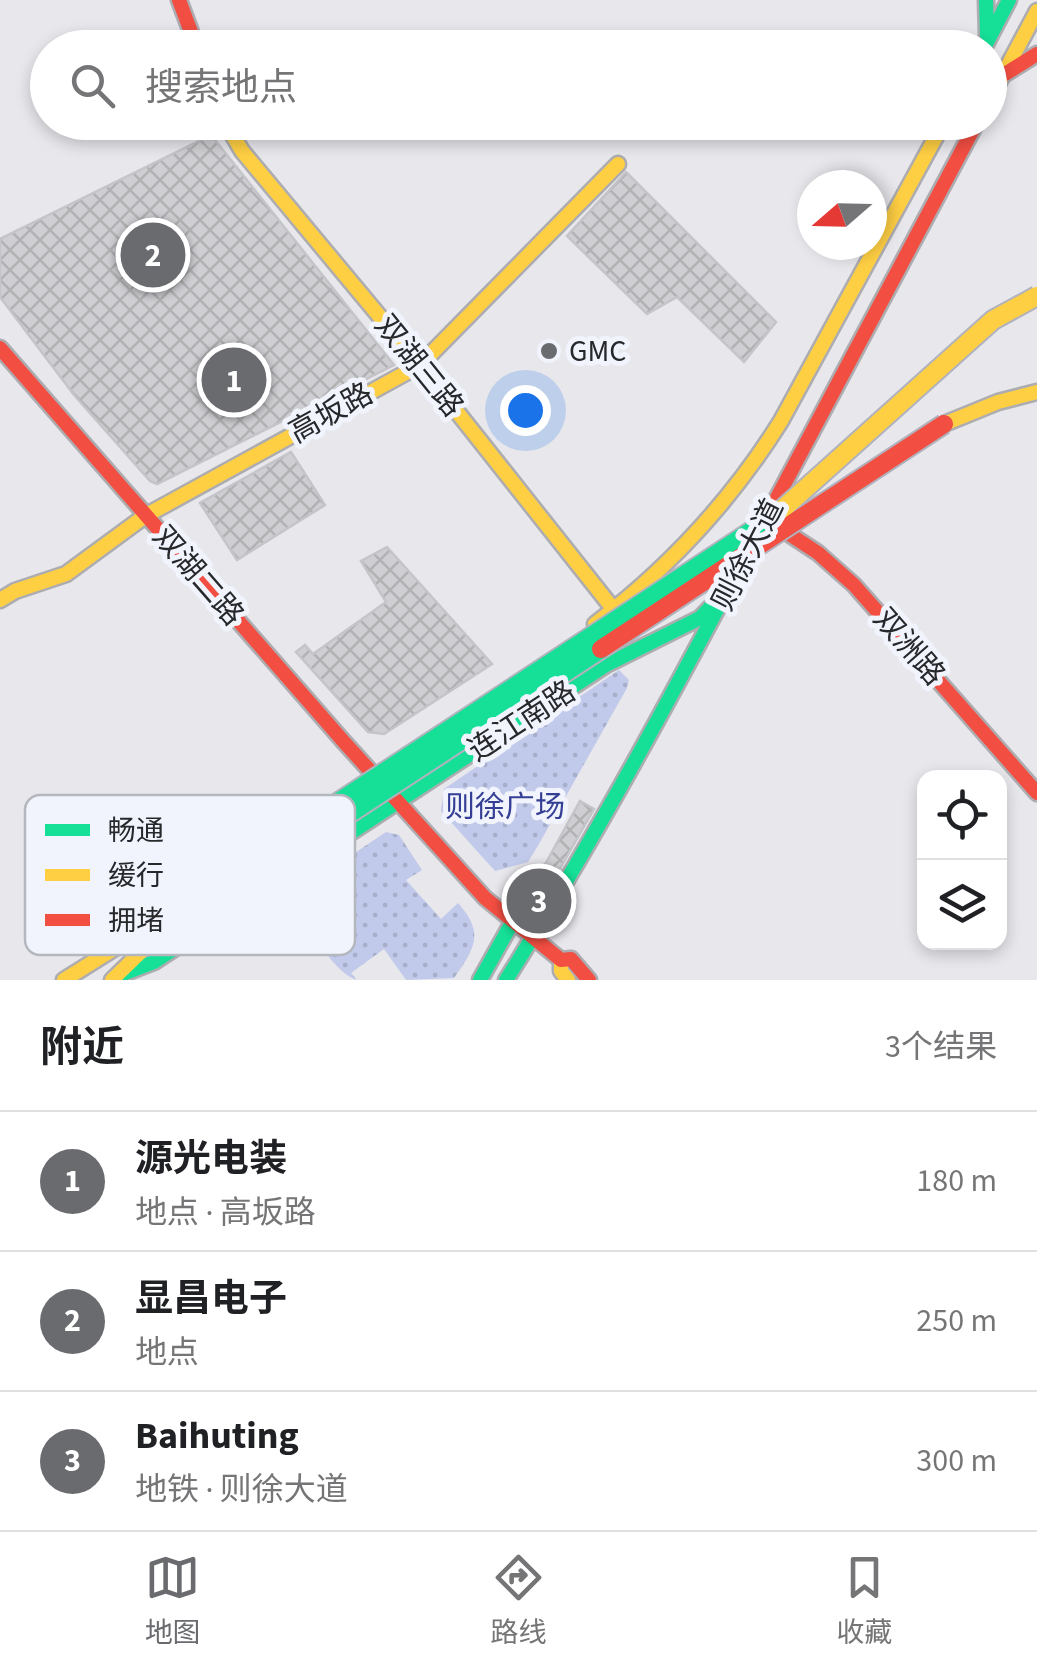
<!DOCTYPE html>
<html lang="zh">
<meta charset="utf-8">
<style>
body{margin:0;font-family:"Source Sans 3","Noto Sans SC",sans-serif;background:#f6f6f6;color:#202124}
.controls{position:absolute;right:30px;bottom:30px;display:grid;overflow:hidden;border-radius:20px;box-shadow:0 5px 15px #0003}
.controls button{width:90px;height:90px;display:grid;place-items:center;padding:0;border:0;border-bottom:2px solid #e0e0e0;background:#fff;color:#202124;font:50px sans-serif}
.compass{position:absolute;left:797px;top:170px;width:90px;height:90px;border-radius:50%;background:#fff;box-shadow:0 5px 15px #0003;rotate:250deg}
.you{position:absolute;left:525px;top:410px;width:35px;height:35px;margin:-25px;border:8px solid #fff;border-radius:50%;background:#1a73e8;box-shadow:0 0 0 15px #1a73e833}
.badge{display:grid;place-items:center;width:65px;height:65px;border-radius:50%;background:#6a6b6f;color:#fff;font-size:32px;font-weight:700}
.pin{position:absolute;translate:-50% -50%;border:5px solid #fff;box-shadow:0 2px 10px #0006}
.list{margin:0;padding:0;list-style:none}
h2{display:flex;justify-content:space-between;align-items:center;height:130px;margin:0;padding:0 40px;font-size:42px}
h2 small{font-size:32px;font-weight:400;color:#757577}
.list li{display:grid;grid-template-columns:65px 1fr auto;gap:30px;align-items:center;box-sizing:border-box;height:140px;padding:0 40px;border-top:2px solid #e0e0e0}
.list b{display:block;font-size:38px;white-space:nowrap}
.list p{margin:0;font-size:32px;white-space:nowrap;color:#757577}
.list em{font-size:32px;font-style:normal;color:#757577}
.icon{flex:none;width:55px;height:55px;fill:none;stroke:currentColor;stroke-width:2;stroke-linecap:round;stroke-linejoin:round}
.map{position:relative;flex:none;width:1037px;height:980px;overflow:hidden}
.search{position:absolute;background:#fff;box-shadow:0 5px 15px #0003;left:30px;right:30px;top:30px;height:110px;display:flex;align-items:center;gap:25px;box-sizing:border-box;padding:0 35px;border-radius:55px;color:#757577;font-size:38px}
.sheet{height:550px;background:#fff}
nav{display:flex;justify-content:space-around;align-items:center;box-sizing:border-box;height:140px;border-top:2px solid #e0e0e0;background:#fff;font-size:28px;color:#757577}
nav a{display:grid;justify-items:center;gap:5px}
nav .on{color:#6a6b6f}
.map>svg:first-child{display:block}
.grass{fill:url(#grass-dots)}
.building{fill:url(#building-cross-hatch);stroke:#c4c5c9;stroke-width:2.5}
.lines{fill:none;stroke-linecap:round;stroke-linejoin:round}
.fast-casing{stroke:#adadb1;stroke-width:19}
.slow-casing{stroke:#adadb1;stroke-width:19}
.jam-casing{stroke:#adadb1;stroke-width:19}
.fast{stroke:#16e098;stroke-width:14}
.slow{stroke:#ffcf43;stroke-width:14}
.jam{stroke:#f24e42;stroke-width:14}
.fast-bridge-casing{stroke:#b0b2bd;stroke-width:22;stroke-linecap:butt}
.slow-bridge-casing{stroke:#b0b2bd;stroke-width:22;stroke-linecap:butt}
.jam-bridge-casing{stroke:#b0b2bd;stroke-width:22;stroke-linecap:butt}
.fast-bridge{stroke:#16e098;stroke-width:18}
.slow-bridge{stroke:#ffcf43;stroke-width:18}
.jam-bridge{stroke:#f24e42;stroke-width:18}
.poi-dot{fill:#6a6b6f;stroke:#f1f4fc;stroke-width:4}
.labels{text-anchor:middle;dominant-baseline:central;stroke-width:10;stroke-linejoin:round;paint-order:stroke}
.poi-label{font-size:30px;fill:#27282b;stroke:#f1f4fc;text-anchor:start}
.street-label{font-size:30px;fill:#27282b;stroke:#f1f4fc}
.park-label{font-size:30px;fill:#333e94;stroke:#f1f4fc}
.key{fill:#f1f4fc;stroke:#b4b7bd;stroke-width:2.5}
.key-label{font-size:28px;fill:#27282b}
</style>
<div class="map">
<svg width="1037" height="980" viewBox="0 0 1037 980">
<defs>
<pattern id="grass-dots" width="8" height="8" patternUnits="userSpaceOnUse" patternTransform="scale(2.5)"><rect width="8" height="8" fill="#c2caeb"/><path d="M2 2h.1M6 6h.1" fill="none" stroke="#a7aeca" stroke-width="1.8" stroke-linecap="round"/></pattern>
<pattern id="building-cross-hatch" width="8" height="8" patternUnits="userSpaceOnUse" patternTransform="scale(2.5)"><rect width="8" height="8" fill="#cfcfd3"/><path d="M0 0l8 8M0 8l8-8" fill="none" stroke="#b2b2b5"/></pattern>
</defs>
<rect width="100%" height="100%" fill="#e7e7ec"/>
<!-- grass -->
<path class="grass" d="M 619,670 L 629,680 L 627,688 L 539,844 L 528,862 L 495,871 L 441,811 L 444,789 Z
M 386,832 L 399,835 L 422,870 L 406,880 L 441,919 L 458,903 C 484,932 476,947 454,978 L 406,980 L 384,949 L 351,973 L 357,980 C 333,974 304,919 289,897 Z"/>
<!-- building -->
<path class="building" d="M 211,135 L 394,365 L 157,484 L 150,481 L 74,395 L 0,297 L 0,239 Z
M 626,172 L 776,322 L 744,362 L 677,297 L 647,314 L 567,236 Z
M 291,452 L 325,505 L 237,560 L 200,503 Z
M 387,547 L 492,664 L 384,734 L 368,732 L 296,652 L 305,645 L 313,654 L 386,602 L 361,561 Z
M 580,801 L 594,809 L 530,921 L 519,912 Z"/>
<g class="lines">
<defs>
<path id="fast" d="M 986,0 L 987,35
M 984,48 L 1009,0
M 104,953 L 126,922 L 246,842 L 304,816
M 120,975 L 154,962 L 606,665 L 700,618 L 721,596
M 480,980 L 513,921
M 506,980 C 593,842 671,697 747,553"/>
<path id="slow" d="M 990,99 L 1037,11
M 225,122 L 242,151 L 420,365 L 614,610
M 944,424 L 998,402 L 1037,392
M 0,600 L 15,591 L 66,574 L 145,516 L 420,365 L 618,164
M 595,624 C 670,567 731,501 781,421 L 944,122
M 561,960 L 561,971 L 568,980
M 64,980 L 139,933
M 112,980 L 147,946"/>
<path id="jam" d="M 179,0 L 197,48
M 1005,74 L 1037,54
M 0,348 L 344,742 L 485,898 L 561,960 L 571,959 L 589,980
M 763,524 L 977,122
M 777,526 L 818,553 L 854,585 L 1037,793"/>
</defs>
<!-- fast casing -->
<use href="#fast" class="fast-casing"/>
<!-- slow casing -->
<use href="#slow" class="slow-casing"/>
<!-- jam casing -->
<use href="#jam" class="jam-casing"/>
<!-- fast -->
<use href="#fast" class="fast"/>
<!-- slow -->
<use href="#slow" class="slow"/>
<!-- jam -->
<use href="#jam" class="jam"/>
<defs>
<path id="fast-bridge" d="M 139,933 L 776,515
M 147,946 L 601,649"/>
<path id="slow-bridge" d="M 776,515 L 993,320 L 1037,296"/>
<path id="jam-bridge" d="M 601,649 L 944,424"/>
</defs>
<!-- fast-bridge casing -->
<use href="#fast-bridge" class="fast-bridge-casing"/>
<!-- slow-bridge casing -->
<use href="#slow-bridge" class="slow-bridge-casing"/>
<!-- jam-bridge casing -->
<use href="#jam-bridge" class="jam-bridge-casing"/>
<!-- fast-bridge -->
<use href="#fast-bridge" class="fast-bridge"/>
<!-- slow-bridge -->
<use href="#slow-bridge" class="slow-bridge"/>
<!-- jam-bridge -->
<use href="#jam-bridge" class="jam-bridge"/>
</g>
<!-- markers -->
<circle class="poi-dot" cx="549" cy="351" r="10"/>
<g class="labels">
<!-- poi labels -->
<g class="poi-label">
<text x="569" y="351">GMC</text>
</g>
<!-- street labels -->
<g class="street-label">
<text transform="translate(419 366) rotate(51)">双湖三路</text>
<text transform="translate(331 413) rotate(-29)">高坂路</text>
<text transform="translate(748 555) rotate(-63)">则徐大道</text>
<text transform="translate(198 576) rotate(49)">双湖二路</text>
<text transform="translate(909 647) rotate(49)">双洲路</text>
<text transform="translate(522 721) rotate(-33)">连江南路</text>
</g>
<!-- park labels -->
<g class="park-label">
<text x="505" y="807">则徐广场</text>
</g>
</g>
<!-- legend -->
<rect x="25" y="795" width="330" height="160" rx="15" class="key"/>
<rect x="45" y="824" width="45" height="12" fill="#16e098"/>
<rect x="45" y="869" width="45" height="12" fill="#ffcf43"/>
<rect x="45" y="914" width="45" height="12" fill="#f24e42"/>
<g class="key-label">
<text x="108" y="840">畅通</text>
<text x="108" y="885">缓行</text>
<text x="108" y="930">拥堵</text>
</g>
</svg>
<div class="controls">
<button><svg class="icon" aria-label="locate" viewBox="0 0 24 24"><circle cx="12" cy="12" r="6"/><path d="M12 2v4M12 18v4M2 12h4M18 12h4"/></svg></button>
<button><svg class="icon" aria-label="layers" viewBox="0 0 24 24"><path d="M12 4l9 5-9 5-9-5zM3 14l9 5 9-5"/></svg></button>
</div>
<svg class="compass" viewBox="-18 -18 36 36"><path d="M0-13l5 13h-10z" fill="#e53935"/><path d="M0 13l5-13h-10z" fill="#757577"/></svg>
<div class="you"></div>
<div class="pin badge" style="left:234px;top:380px">1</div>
<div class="pin badge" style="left:153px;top:255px">2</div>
<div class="pin badge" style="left:539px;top:901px">3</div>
<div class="search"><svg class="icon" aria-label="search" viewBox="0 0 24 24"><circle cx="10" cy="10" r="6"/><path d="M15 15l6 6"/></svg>搜索地点</div>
</div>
<section class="sheet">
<h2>附近<small>3个结果</small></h2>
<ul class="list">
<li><span class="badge">1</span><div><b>源光电装</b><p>地点 · 高坂路</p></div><em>180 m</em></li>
<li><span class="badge">2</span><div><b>显昌电子</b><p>地点</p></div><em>250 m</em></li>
<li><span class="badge">3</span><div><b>Baihuting</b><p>地铁 · 则徐大道</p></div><em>300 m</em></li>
</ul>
</section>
<nav>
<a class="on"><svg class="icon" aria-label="map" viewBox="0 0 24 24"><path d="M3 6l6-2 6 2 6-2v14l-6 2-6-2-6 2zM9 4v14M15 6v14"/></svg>地图</a>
<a><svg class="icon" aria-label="directions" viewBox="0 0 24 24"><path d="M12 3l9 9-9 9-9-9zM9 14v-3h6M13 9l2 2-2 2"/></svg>路线</a>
<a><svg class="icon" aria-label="saved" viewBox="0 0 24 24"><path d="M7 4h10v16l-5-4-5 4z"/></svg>收藏</a>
</nav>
